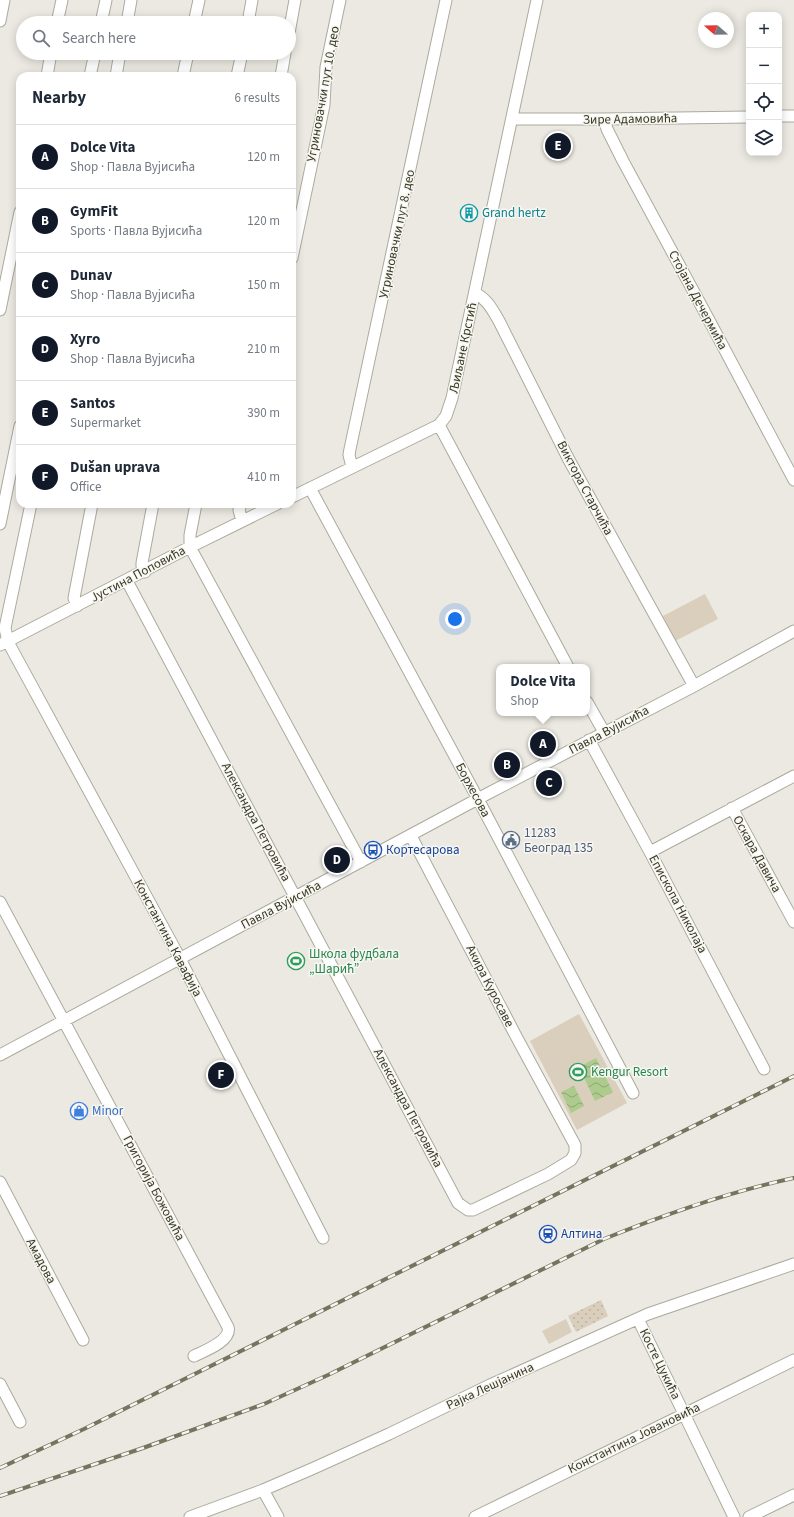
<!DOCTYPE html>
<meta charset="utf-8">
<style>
body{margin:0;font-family:"Source Sans 3",sans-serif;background:#f2f2f3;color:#1f2937}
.controls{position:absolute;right:12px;top:12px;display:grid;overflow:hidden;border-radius:8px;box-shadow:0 2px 10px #0003}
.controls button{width:36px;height:36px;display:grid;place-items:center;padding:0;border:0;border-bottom:1px solid #e0e1e3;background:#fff;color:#1f2937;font:20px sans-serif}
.compass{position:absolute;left:698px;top:12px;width:36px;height:36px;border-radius:50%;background:#fff;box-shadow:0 2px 10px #0003;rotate:290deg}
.you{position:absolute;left:455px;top:619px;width:14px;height:14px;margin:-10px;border:3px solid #fff;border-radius:50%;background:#1a73e8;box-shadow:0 0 0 6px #1a73e833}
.badge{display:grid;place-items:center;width:26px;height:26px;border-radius:50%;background:#111827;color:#fff;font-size:13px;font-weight:700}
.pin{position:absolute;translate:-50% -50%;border:2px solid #fff;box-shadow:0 1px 4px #0006}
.popup{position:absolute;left:496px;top:664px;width:94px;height:52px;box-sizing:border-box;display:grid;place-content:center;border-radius:8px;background:#fff;filter:drop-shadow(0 1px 3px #0005);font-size:13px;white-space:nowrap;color:#747a83}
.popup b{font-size:15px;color:#1f2937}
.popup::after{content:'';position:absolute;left:50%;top:100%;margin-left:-8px;border:8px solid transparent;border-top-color:#fff}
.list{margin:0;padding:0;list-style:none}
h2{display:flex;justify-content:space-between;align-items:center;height:52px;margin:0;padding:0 16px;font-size:17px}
h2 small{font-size:13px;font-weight:400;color:#747a83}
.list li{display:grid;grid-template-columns:26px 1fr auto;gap:12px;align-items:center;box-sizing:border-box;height:64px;padding:0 16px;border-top:1px solid #e0e1e3}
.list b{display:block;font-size:15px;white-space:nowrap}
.list p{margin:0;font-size:13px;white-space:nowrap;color:#747a83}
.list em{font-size:13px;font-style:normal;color:#747a83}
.icon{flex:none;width:22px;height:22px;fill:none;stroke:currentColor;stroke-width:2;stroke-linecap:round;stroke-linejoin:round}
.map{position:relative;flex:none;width:794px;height:1517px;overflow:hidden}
.search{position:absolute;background:#fff;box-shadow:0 2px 10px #0003;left:16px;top:16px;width:280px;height:44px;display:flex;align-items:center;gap:10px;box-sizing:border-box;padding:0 14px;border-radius:22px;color:#747a83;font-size:15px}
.panel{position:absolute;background:#fff;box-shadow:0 2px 10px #0003;left:16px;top:72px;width:280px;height:436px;border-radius:12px}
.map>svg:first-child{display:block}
.grass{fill:#dacebc}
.park{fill:url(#park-dots)}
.water{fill:url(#water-waves)}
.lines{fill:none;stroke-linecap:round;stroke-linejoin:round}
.minor-casing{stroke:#abaa9d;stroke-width:13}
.minor{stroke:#fff;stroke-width:11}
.rail-casing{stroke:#74755e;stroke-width:4}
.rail{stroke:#f7f6f2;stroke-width:2.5;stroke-dasharray:8;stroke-linecap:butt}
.labels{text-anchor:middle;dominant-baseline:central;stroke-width:3;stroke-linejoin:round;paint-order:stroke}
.street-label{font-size:13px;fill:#393a23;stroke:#f7f6f2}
.culture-label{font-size:13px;fill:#0d838f;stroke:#f7f6f2;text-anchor:start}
.service-label{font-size:13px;fill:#4e5e75;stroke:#f7f6f2;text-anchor:start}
.transit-label{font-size:13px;fill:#164399;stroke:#f7f6f2;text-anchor:start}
.leisure-label{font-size:13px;fill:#27864d;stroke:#f7f6f2;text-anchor:start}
.shop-label{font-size:13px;fill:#366cbe;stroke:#f7f6f2;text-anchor:start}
</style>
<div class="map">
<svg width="794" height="1517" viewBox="0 0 794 1517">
<defs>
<pattern id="park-dots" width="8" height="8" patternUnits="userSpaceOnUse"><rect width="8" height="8" fill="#dacebc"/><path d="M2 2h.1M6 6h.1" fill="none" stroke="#bcb2a1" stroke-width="1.8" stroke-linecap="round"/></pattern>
<pattern id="water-waves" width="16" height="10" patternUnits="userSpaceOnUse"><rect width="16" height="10" fill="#aecb8e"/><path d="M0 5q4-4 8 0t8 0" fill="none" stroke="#8fa674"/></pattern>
</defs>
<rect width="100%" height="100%" fill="#ebe9e1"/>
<!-- grass -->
<path class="grass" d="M 705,594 L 718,619 L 675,641 L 663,616 Z
M 579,1014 L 627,1103 L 577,1130 L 530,1041 Z
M 566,1319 L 572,1332 L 549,1344 L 542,1331 Z"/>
<!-- park -->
<path class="park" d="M 601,1300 L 608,1316 L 576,1332 L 568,1316 Z"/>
<!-- water -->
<path class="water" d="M 596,1058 L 613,1092 L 595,1101 L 579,1067 Z
M 574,1086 L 584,1106 L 571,1113 L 561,1092 Z"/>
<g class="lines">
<defs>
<path id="minor" d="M 0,21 L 4,0
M 57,23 L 62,0
M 101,23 L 106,0
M 127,23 L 131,0
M 194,23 L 199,0
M 248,23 L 252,0
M 289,33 L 295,0
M 47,76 L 51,53
M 90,76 L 95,53
M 116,76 L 120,53
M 183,76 L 188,53
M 237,76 L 242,53
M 281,76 L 285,53
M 779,116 L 794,116
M 512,119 L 604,119 L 749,117
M 604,119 L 607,129 L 623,161 L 709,320 L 794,480
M 292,258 L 324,105 L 326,67 L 340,0
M 475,293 C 487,299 492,309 499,321 L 569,460 L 694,686
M 0,310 L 20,212
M 439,425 L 568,667
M 352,467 L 349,455 L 350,449 L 446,0
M 310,488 L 478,799 L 633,1093
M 292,497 L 439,425 L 446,416 L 452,398 L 537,0
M 31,504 L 5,628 L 8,642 L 176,951 L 323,1238
M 196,504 L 190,535 L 190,547 L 361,862
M 241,504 L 239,510 L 242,521
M 0,524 L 20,426
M 145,572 L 142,566 L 142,563 L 153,504
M 127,581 L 458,1203 L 468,1210 L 473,1210 L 548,1174 L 571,1160 L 575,1153 L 575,1145 L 517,1038 L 411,836
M 77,606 L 74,598 L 92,504
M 0,645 L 190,547 L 277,504
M 587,702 L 604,732
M 589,740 L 650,852 L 764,1069
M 732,808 L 794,922
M 650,852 L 794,776
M 0,902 L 228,1327 C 232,1341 204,1351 194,1356
M 0,1055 L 487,794 L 694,686 L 794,631
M 0,1182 L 83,1340
M 638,1319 L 734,1517
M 0,1384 L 20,1422
M 263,1490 L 278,1517
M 190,1517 L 263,1490 L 314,1468 L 389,1434 L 490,1385 L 648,1314 L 794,1264
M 475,1517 L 794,1360
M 749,1517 L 794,1495"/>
</defs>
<!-- minor casing -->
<use href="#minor" class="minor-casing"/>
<!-- minor -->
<use href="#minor" class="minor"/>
<defs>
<path id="rail" d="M 0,1468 L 84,1429 L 794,1076
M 0,1496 L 143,1448 L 264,1404 L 328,1375 L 604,1239 C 666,1214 728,1192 794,1178"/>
</defs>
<!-- rail casing -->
<use href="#rail" class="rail-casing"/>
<!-- rail -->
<use href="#rail" class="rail"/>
</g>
<!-- icons -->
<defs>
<symbol id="building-ring" viewBox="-11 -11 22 22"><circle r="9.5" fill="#f7f6f2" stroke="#0f9aa8" stroke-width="1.5"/><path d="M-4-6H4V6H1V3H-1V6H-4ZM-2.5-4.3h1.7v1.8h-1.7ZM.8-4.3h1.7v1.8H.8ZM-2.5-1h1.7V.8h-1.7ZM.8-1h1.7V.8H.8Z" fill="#0f9aa8"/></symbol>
<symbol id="civic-ring" viewBox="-11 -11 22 22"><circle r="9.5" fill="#f7f6f2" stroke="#5c6f8a" stroke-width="1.5"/><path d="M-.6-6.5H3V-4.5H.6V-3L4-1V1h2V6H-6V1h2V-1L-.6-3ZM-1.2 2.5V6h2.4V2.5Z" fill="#5c6f8a"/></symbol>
<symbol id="bus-ring" viewBox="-11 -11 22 22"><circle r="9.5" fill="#f7f6f2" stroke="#1a4fb4" stroke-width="1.5"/><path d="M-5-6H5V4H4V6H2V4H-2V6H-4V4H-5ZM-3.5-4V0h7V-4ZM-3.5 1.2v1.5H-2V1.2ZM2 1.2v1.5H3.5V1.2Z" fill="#1a4fb4"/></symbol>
<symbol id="stadium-ring" viewBox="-11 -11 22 22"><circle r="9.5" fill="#f7f6f2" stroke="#2e9e5b" stroke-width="1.5"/><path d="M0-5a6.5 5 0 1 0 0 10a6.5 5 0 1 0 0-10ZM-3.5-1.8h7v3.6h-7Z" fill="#2e9e5b"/></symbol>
<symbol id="shop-ring" viewBox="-11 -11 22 22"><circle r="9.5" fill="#f7f6f2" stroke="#3f7fe0" stroke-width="1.5"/><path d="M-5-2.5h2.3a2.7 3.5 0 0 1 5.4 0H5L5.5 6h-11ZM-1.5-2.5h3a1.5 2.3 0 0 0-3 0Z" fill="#3f7fe0"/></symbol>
<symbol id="station-ring" viewBox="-11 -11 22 22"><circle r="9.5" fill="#f7f6f2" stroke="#1a4fb4" stroke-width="1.5"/><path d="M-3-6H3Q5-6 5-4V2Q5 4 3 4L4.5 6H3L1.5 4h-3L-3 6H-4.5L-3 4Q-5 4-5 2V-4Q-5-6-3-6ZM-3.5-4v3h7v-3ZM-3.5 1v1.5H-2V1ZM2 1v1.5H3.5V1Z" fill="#1a4fb4"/></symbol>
</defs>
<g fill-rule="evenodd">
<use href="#building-ring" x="459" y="203" width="20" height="20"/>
<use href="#civic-ring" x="501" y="830" width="20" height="20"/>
<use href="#bus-ring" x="363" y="840" width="20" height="20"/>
<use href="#stadium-ring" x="286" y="951" width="20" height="20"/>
<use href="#stadium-ring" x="568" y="1062" width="20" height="20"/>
<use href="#shop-ring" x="69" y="1101" width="20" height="20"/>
<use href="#station-ring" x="538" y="1224" width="20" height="20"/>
</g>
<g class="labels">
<!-- street labels -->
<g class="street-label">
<text transform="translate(323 94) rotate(-80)">Угриновачки пут 10. део</text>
<text transform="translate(630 119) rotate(-1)">Зире Адамовића</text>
<text transform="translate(397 234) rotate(-78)">Угриновачки пут 8. део</text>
<text transform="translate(698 300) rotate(62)">Стојана Дечермића</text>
<text transform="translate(463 348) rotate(-78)">Љиљане Крстић</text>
<text transform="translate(585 488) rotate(62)">Виктора Старчића</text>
<text transform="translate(138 574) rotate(-28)">Јустина Поповића</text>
<text transform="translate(609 730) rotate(-28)">Павла Вујисића</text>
<text transform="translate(473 790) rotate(62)">Борхесова</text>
<text transform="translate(256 822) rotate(62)">Александра Петровића</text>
<text transform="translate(757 854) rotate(61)">Оскара Давича</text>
<text transform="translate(678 904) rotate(62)">Епископа Николаја</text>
<text transform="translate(281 905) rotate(-28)">Павла Вујисића</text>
<text transform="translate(168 938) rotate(62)">Константина Кавафија</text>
<text transform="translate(490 986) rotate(63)">Акира Куросаве</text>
<text transform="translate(408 1108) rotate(62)">Александра Петровића</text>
<text transform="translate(154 1188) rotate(62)">Григорија Божовића</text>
<text transform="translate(41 1261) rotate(62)">Амадова</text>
<text transform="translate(660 1364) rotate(64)">Косте Цукића</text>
<text transform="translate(490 1386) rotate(-25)">Рајка Лешјанина</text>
<text transform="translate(634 1438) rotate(-26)">Константина Јовановића</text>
</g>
<!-- culture labels -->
<g class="culture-label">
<text x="482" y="213">Grand hertz</text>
</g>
<!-- service labels -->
<g class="service-label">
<text x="524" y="833">11283<tspan x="524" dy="15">Београд 135</tspan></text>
</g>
<!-- transit labels -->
<g class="transit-label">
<text x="386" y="850">Кортесарова</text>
<text x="561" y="1234">Алтина</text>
</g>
<!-- leisure labels -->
<g class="leisure-label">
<text x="309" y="954">Школа фудбала<tspan x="309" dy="15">„Шарић”</tspan></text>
<text x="591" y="1072">Kengur Resort</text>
</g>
<!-- shop labels -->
<g class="shop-label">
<text x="92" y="1111">Minor</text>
</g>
</g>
</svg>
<div class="controls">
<button>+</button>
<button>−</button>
<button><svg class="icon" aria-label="locate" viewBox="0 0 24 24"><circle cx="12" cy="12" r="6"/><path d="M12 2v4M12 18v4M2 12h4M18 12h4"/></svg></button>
<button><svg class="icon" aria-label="layers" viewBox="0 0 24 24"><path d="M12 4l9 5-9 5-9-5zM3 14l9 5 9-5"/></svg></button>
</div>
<svg class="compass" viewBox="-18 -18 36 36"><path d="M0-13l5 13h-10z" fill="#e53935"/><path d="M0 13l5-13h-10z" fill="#747a83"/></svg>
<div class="you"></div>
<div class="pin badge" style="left:543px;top:744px">A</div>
<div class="popup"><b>Dolce Vita</b>Shop</div>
<div class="pin badge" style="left:507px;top:765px">B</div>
<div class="pin badge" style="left:549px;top:783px">C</div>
<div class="pin badge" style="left:337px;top:860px">D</div>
<div class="pin badge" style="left:558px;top:146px">E</div>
<div class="pin badge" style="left:221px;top:1075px">F</div>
<div class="search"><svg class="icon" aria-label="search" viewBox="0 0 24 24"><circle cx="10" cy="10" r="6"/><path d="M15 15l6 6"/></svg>Search here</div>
<section class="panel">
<h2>Nearby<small>6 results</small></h2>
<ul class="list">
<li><span class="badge">A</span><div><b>Dolce Vita</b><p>Shop · Павла Вујисића</p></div><em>120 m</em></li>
<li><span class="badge">B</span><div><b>GymFit</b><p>Sports · Павла Вујисића</p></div><em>120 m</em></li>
<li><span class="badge">C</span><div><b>Dunav</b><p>Shop · Павла Вујисића</p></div><em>150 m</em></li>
<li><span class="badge">D</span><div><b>Хуго</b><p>Shop · Павла Вујисића</p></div><em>210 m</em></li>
<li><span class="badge">E</span><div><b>Santos</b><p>Supermarket</p></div><em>390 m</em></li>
<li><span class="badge">F</span><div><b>Dušan uprava</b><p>Office</p></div><em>410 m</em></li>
</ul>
</section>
</div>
